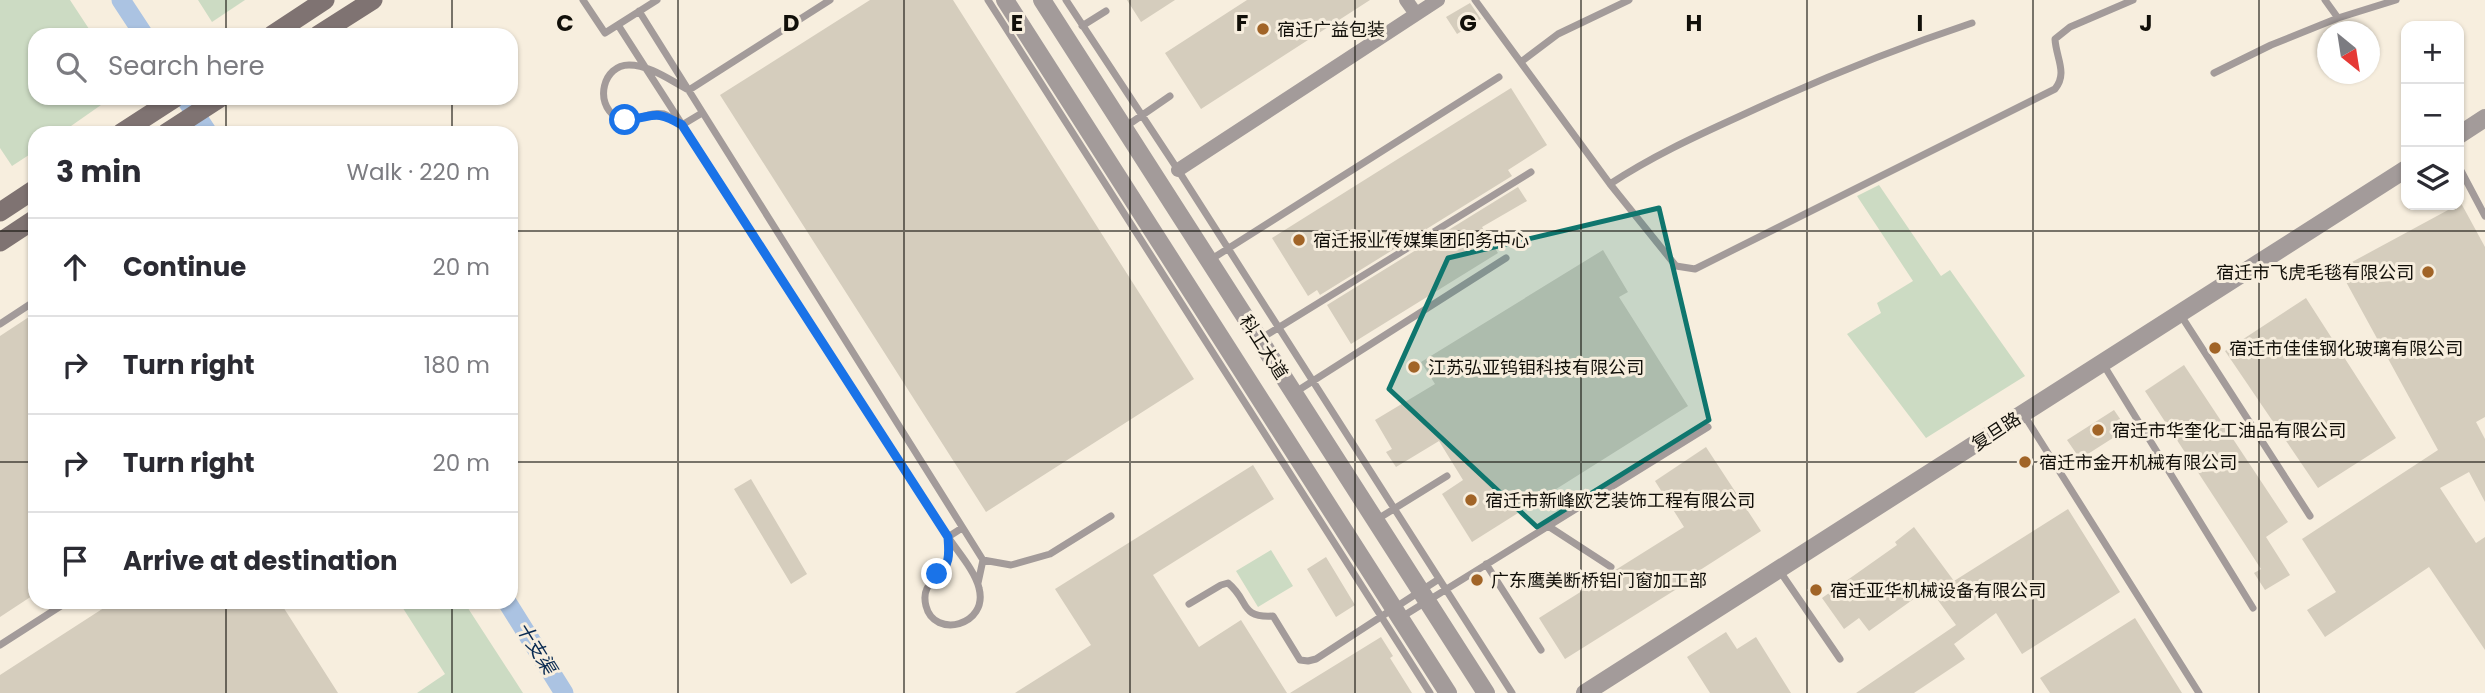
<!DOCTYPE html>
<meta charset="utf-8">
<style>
body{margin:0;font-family:Poppins,"Noto Sans SC",sans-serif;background:#f7f7f7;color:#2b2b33}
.controls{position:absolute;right:21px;top:21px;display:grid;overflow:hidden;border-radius:14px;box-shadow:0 2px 5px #0004}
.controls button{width:63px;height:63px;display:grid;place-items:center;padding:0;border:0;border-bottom:2px solid #e1e1e2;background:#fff;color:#2b2b33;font:35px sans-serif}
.compass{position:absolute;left:2317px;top:21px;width:63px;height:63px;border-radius:50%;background:#fff;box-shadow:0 2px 5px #0004;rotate:150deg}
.stop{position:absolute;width:21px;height:21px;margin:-16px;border:5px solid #1a73e8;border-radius:50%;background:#fff}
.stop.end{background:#1a73e8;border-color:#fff;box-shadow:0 2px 7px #0008}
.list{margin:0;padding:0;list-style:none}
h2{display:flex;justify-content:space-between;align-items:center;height:91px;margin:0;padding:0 28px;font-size:30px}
h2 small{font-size:23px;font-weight:400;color:#7c7c81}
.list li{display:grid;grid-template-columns:46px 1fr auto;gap:21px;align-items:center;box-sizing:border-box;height:98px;padding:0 28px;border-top:2px solid #e1e1e2}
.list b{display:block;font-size:26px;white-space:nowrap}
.list em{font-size:23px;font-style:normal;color:#7c7c81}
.icon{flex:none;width:38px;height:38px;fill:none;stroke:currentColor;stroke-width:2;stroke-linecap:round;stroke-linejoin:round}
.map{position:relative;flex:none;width:2485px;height:693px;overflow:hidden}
.search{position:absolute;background:#fff;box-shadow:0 2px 5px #0004;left:28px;top:28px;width:490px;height:77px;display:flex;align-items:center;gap:18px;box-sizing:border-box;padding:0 24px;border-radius:21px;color:#7c7c81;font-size:26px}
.panel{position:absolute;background:#fff;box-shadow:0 2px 5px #0004;left:28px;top:126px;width:490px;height:483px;border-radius:21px}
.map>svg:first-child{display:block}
.green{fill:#ccdbc3}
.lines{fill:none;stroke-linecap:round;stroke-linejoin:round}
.canal{stroke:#abc3e2;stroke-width:19}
.building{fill:#d5cdbd}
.service{stroke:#a39b9a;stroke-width:7}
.minor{stroke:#a39b9a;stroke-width:14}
.tertiary{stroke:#a39b9a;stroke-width:18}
.secondary{stroke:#7f7372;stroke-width:19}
.route{stroke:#1a73e8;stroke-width:9}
.marked{fill:#0f766e;fill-opacity:0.2;stroke:#0f766e;stroke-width:5;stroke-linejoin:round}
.grid{fill:none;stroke:#110f09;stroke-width:2;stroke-opacity:0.55}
.poi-dot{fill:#a16427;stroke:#f7eede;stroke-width:2.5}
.labels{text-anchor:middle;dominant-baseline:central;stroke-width:6;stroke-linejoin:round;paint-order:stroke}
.poi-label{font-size:18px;fill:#110f09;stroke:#f7eede;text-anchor:start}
.street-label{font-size:18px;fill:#110f09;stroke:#f7eede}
.water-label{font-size:19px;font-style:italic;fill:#092a51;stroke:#f7eede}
.grid-label{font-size:23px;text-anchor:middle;font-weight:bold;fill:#110f09;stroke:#f7eede;stroke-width:6;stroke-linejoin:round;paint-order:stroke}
</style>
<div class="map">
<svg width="2485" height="693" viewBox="0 0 2485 693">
<rect width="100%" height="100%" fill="#f7eede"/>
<!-- green -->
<path class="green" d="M 0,0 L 70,0 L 93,35 L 35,35 L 35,98 L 111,98 L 61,133 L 35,133 L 35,151 L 12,166 L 0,148 Z
M 198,0 L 245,0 L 212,22 Z
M 1879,185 L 1941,276 L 1950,270 L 2025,376 L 1926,438 L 1847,334 L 1881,313 L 1877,303 L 1913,281 L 1857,196 Z
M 1271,550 L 1293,586 L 1258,607 L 1236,571 Z
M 399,602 L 464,602 L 523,693 L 417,693 L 445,674 Z"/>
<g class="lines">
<!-- canal -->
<path class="canal" d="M 121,0 L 144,35
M 185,98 L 208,133
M 507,602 L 564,693"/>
</g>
<!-- building -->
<path class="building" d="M 870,0 L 953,0 L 1194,379 L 986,512 L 720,95 Z
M 1127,0 L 1175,0 L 1141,22 Z
M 1247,0 L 1370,0 L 1201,109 L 1165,53 Z
M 1470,3 L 1481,19 L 1457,34 L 1446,17 Z
M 1511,88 L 1547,145 L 1508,170 L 1512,176 L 1320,295 L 1317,290 L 1308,296 L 1272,238 Z
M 1518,187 L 1527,201 L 1482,227 L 1498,253 L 1351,344 L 1327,305 Z
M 2461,203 L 2485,247 L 2485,417 L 2476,422 L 2485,439 L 2485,502 L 2469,472 L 2440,488 L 2476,543 L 2485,537 L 2485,650 L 2429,567 L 2325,637 L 2307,610 L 2336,592 L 2302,539 L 2438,450 L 2339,269 Z
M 1603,250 L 1628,292 L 1619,297 L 1688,406 L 1472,542 L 1442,494 L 1463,480 L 1439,441 L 1396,467 L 1386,452 L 1392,449 L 1375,420 L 1435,384 L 1421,362 Z
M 2306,298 L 2396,438 L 2318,488 L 2225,351 Z
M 35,313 L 35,594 L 0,617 L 0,336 Z
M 2184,365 L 2288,522 L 2266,537 L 2290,575 L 2265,590 L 2254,573 L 2261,569 L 2145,391 Z
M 2114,410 L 2127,429 L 2080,459 L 2067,440 Z
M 1706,447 L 1761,531 L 1697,572 L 1699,575 L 1565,659 L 1539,618 L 1684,527 L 1655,481 Z
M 1253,465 L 1274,499 L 1153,575 L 1199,647 L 1241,620 L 1287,693 L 1015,693 L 1091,645 L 1055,589 Z
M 751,479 L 807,574 L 791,584 L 734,489 Z
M 2068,509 L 2120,592 L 2022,654 L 1996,613 L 1954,644 L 1965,659 L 1914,693 L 1856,693 L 1956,625 L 1929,588 L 1869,631 L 1859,618 L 1844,629 L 1822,598 L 1897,545 L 1895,542 L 1914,527 L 1954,581 Z
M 1326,557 L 1355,605 L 1336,617 L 1307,569 Z
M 113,602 L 280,602 L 338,693 L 0,693 L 0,675 Z
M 2135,618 L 2182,693 L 2050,693 L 2040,678 Z
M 1726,632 L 1737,649 L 1756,637 L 1791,693 L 1710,693 L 1687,657 Z
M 1381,637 L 1393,656 L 1390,658 L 1412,693 L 1290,693 Z"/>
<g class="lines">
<!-- service -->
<path class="service" d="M 583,0 L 605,33 L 657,0
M 988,0 L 1430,693
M 1066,0 L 1178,170 L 1512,693
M 1475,0 L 1610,184 L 1676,266 L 1695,269 L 2055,89 C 2068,73 2056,58 2055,39 L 2070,27 L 2133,0
M 2325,0 L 2338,18 L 2396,0
M 639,11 L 983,560 L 1011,565 L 1050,554 L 1111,516
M 618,25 L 645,67 L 948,537 C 958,552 975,571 979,588 C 989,626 934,639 926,606 C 920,582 940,580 947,564 C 950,556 948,546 948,537 L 962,528
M 1082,26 L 1106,11
M 1521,62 L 1558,34 L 1629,0
M 2214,73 L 2271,45 L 2338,18
M 702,113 L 682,125 C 677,122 670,116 664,114 C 647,110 632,127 616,117 C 594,103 603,65 629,65 C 650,65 671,81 689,90 L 830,0
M 1125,127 L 1170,96
M 2459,167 L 2485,216
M 1610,184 C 1651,157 1694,137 1738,117 C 1815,81 1891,50 1972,23
M 1210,260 L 1499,77
M 2180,314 L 2310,516
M 0,324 L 35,301
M 1260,339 L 1531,172
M 2103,364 L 2253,608
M 1294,393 L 1506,258
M 2024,415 L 2199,693
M 1376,520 L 1447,476
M 1548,526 L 1611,567
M 1486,564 L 1541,650
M 1779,570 L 1840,659
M 978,583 L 983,560
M 1189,604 L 1221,585 L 1228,583 C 1250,601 1239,618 1273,616 L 1300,660 L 1308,661 L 1316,659 L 1439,579
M 1400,618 L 1708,427
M 0,645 L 67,602"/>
<!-- minor -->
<path class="minor" d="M 1406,0 L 1416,14
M 1178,170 L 1438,0"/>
<!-- tertiary -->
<path class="tertiary" d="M 1005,0 L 1448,693
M 1042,0 L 1486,693
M 2459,135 L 2485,118
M 1585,693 L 2406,169"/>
<!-- secondary -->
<path class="secondary" d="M 272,35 L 325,0
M 318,35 L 373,0
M 121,133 L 175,98
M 166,133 L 220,98
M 0,212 L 35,189
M 0,242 L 35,219"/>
</g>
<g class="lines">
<!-- route -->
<path class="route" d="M 625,120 C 654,118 653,108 682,125 L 948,537 C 949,553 951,565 937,574"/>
</g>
<!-- marked area -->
<path class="marked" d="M 1659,208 L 1709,420 L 1537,527 L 1389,389 L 1448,258 Z"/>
<!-- grid -->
<path class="grid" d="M 226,0 L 226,35M 452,0 L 452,35M 678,0 L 678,693M 904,0 L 904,693M 1130,0 L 1130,693M 1355,0 L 1355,693M 1581,0 L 1581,693M 1807,0 L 1807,693M 2033,0 L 2033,693M 2259,0 L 2259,693M 226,98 L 226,133M 452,98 L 452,133M 0,231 L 35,231M 511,231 L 2485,231M 0,462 L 35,462M 511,462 L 2485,462M 226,602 L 226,693M 452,602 L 452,693"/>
<!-- markers -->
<g class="poi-dot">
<circle cx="1263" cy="29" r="7"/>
<circle cx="1299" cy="240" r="7"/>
<circle cx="2428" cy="272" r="7"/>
<circle cx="2215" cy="348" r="7"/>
<circle cx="1414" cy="367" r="7"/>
<circle cx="2098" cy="430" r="7"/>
<circle cx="2025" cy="462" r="7"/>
<circle cx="1471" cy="500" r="7"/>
<circle cx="1477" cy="580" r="7"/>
<circle cx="1816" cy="590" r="7"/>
</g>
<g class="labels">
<!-- poi labels -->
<g class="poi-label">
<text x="1277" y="29">宿迁广益包装</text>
<text x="1313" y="240">宿迁报业传媒集团印务中心</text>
<text x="2414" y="272" text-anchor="end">宿迁市飞虎毛毯有限公司</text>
<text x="2229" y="348">宿迁市佳佳钢化玻璃有限公司</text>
<text x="1428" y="367">江苏弘亚钨钼科技有限公司</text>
<text x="2112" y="430">宿迁市华奎化工油品有限公司</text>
<text x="2039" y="462">宿迁市金开机械有限公司</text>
<text x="1485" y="500">宿迁市新峰欧艺装饰工程有限公司</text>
<text x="1491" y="580">广东鹰美断桥铝门窗加工部</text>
<text x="1830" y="590">宿迁亚华机械设备有限公司</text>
</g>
<!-- street labels -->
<g class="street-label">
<text transform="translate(1264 347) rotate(57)">科工大道</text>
<text transform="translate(1996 431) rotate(-33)">复旦路</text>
</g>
<!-- water labels -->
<g class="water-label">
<text transform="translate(536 648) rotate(58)">十支渠</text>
</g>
</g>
<g class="grid-label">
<text x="565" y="31">C</text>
<text x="791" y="31">D</text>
<text x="1017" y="31">E</text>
<text x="1242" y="31">F</text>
<text x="1468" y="31">G</text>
<text x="1694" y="31">H</text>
<text x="1920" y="31">I</text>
<text x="2146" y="31">J</text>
</g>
</svg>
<div class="controls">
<button>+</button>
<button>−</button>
<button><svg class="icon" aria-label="layers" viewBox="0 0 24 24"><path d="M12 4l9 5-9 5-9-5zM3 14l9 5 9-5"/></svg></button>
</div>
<svg class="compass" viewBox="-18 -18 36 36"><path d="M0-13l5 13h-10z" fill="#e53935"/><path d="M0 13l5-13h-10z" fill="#7c7c81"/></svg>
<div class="stop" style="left:625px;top:120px"></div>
<div class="stop end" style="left:937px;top:574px"></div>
<div class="search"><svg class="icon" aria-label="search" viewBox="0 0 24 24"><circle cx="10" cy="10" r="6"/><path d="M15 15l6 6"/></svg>Search here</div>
<section class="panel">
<h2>3 min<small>Walk · 220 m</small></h2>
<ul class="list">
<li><svg class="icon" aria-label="ahead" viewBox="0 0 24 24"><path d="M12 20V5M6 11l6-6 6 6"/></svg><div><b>Continue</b></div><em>20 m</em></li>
<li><svg class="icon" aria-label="right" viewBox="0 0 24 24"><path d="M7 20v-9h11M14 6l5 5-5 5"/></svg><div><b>Turn right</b></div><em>180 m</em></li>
<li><svg class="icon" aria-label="right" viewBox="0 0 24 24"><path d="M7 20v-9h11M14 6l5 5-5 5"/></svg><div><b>Turn right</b></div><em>20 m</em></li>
<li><svg class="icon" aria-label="arrive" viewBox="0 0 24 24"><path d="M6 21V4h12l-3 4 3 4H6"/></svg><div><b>Arrive at destination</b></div></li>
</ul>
</section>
</div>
